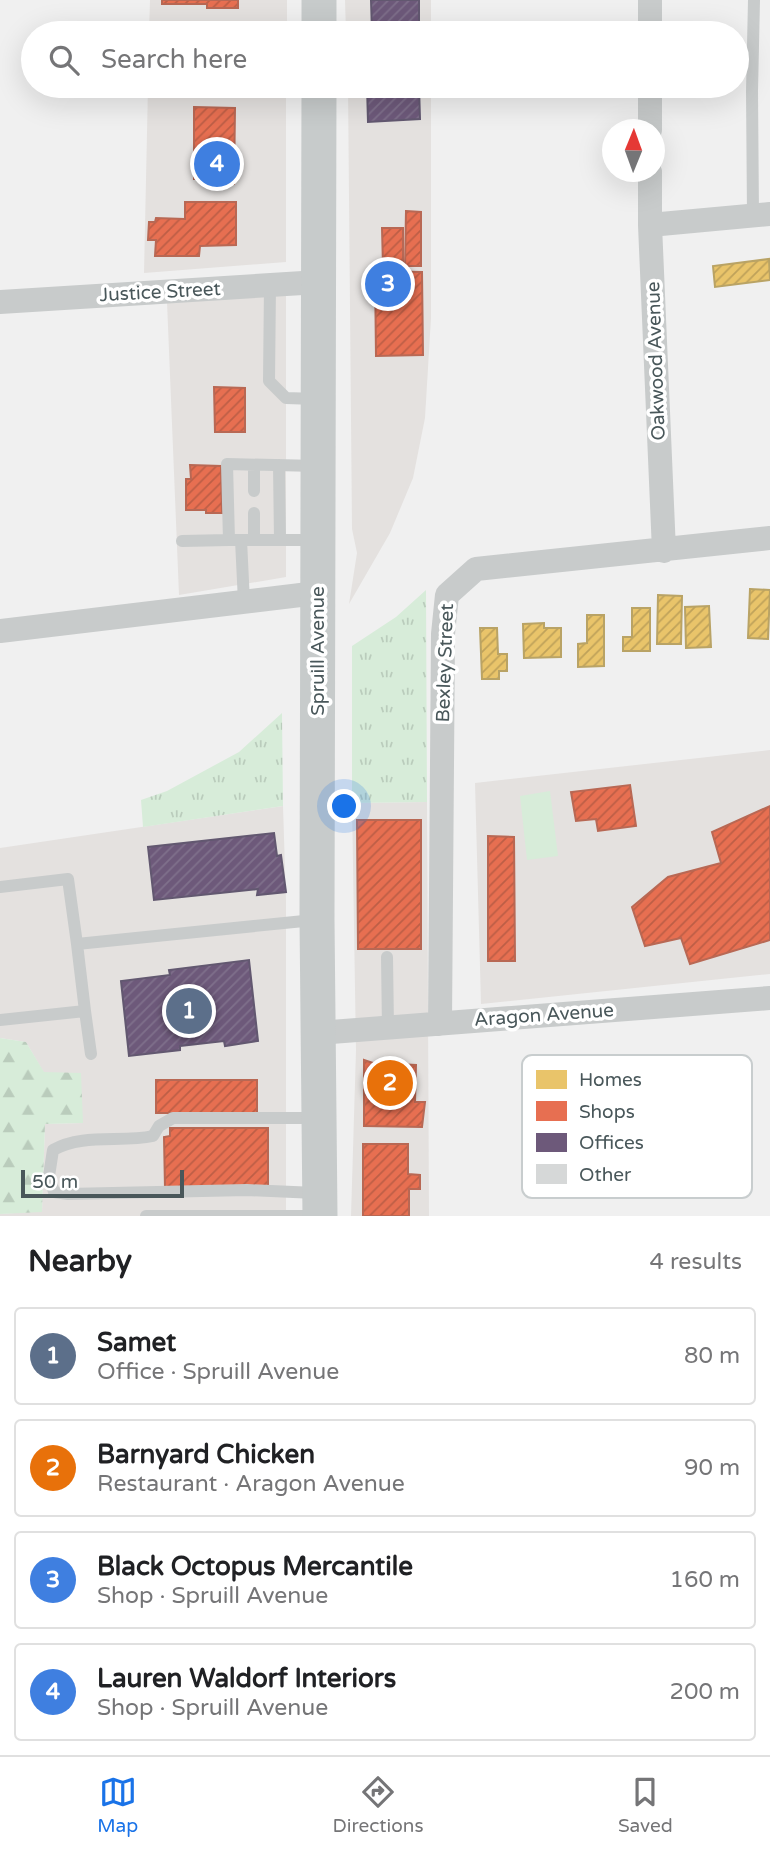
<!DOCTYPE html>
<meta charset="utf-8">
<style>
body{margin:0;font-family:"Varela Round",sans-serif;background:#f6f6f6;color:#202124}
.compass{position:absolute;left:602px;top:119px;width:63px;height:63px;border-radius:50%;background:#fff;box-shadow:0 7px 28px #0002;rotate:1deg}
.scale{position:absolute;left:21px;bottom:18px;width:163px;box-sizing:border-box;padding-left:7px;border:4px solid #49575a;border-top:0;font-size:19px;line-height:24px;white-space:nowrap;color:#49575a;-webkit-text-stroke:5px #fff;paint-order:stroke}
.you{position:absolute;left:345px;top:807px;width:24px;height:24px;margin:-18px;border:5px solid #fff;border-radius:50%;background:#1a73e8;box-shadow:0 0 0 10px #1a73e833}
.badge{display:grid;place-items:center;width:46px;height:46px;border-radius:50%;background:#1a73e8;color:#fff;font-size:23px;font-weight:700}
.pin{position:absolute;translate:-50% -50%;border:4px solid #fff;box-shadow:0 2px 7px #0006}
.list{margin:0;padding:0;list-style:none}
h2{display:flex;justify-content:space-between;align-items:center;height:91px;margin:0;padding:0 28px;font-size:30px}
h2 small{font-size:23px;font-weight:400;color:#757577}
.list li{display:grid;grid-template-columns:46px 1fr auto;gap:21px;align-items:center;box-sizing:border-box;height:98px;margin:0 14px 14px;padding:0 14px;border:2px solid #e0e0e0;border-radius:7px}
.list b{display:block;font-size:26px;white-space:nowrap}
.list p{margin:0;font-size:23px;white-space:nowrap;color:#757577}
.list em{font-size:23px;font-style:normal;color:#757577}
.icon{flex:none;width:38px;height:38px;fill:none;stroke:currentColor;stroke-width:2;stroke-linecap:round;stroke-linejoin:round}
.map{position:relative;flex:none;width:770px;height:1216px;overflow:hidden}
.search{position:absolute;background:#fff;box-shadow:0 7px 28px #0002;left:21px;right:21px;top:21px;height:77px;display:flex;align-items:center;gap:18px;box-sizing:border-box;padding:0 24px;border-radius:38px;color:#757577;font-size:26px}
.sheet{height:539px;background:#fff}
nav{display:flex;justify-content:space-around;align-items:center;box-sizing:border-box;height:98px;border-top:2px solid #e0e0e0;background:#fff;font-size:19px;color:#757577}
nav a{display:grid;justify-items:center;gap:4px}
nav .on{color:#1a73e8}
.map>svg:first-child{display:block}
.commercial{fill:#e4e1df}
.grass{fill:url(#grass-tufts)}
.forest{fill:url(#forest-firs)}
.park{fill:#d7ecd9}
.homes{fill:url(#homes-hatch);stroke:#b9a365;stroke-width:2}
.shops{fill:url(#shops-hatch);stroke:#b86854;stroke-width:2}
.offices{fill:url(#offices-hatch);stroke:#625870;stroke-width:2}
.lines{fill:none;stroke-linecap:round;stroke-linejoin:round}
.lane{stroke:#c8cbcb;stroke-width:12}
.street{stroke:#c8cbcb;stroke-width:24}
.secondary{stroke:#c7cbcb;stroke-width:35}
.labels{text-anchor:middle;dominant-baseline:central;stroke-width:7;stroke-linejoin:round;paint-order:stroke}
.street-label{font-size:19px;fill:#49575a;stroke:#fff}
.key{fill:#fff;stroke:#c8cdce;stroke-width:2}
.key-label{font-size:19px;fill:#49575a}
</style>
<div class="map">
<svg width="770" height="1216" viewBox="0 0 770 1216">
<defs>
<pattern id="grass-tufts" width="24" height="20" patternUnits="userSpaceOnUse" patternTransform="scale(1.75)"><rect width="24" height="20" fill="#d7ecd9"/><path d="M3 7l-1-3M5 7V3M7 7l1-3M15 17l-1-3M17 17v-4M19 17l1-3" fill="none" stroke="#baccbc"/></pattern>
<pattern id="forest-firs" width="22" height="20" patternUnits="userSpaceOnUse" patternTransform="scale(1.75)"><rect width="22" height="20" fill="#d7ecd9"/><path d="M5 1l3.5 6h-7zM16 11l3.5 6h-7z" fill="#baccbc"/></pattern>
<pattern id="homes-hatch" width="6" height="6" patternUnits="userSpaceOnUse" patternTransform="scale(1.75)"><rect width="6" height="6" fill="#e9c46a"/><path d="M-1 1l2-2M0 6l6-6M5 7l2-2" fill="none" stroke="#bfa25a"/></pattern>
<pattern id="shops-hatch" width="6" height="6" patternUnits="userSpaceOnUse" patternTransform="scale(1.75)"><rect width="6" height="6" fill="#e76f51"/><path d="M-1 1l2-2M0 6l6-6M5 7l2-2" fill="none" stroke="#bd5e46"/></pattern>
<pattern id="offices-hatch" width="6" height="6" patternUnits="userSpaceOnUse" patternTransform="scale(1.75)"><rect width="6" height="6" fill="#6d597a"/><path d="M-1 1l2-2M0 6l6-6M5 7l2-2" fill="none" stroke="#7f708b"/></pattern>
</defs>
<rect width="100%" height="100%" fill="#f0f0f0"/>
<!-- commercial -->
<path class="commercial" d="M 150,0 L 287,0 L 287,33 L 149,33 Z
M 345,0 L 431,0 L 431,33 L 346,33 Z
M 148,86 L 286,86 L 286,262 L 144,273 Z
M 348,86 L 431,86 L 431,318 L 425,418 L 413,478 L 390,533 L 349,604 L 357,553 L 352,529 Z
M 286,292 L 286,577 L 179,595 L 167,302 Z
M 770,750 L 770,974 L 481,1004 L 475,783 Z
M 427,802 L 429,1216 L 351,1216 L 356,1050 L 352,803 Z
M 283,806 L 286,901 L 286,1216 L 0,1216 L 0,1214 L 42,1211 L 45,1124 L 83,1123 L 44,1073 L 26,1042 L 0,1038 L 0,848 Z"/>
<!-- grass -->
<path class="grass" d="M 426,590 L 427,802 L 352,803 L 352,646 L 396,617 Z
M 282,713 L 283,806 L 143,827 L 141,800 L 167,791 L 239,752 Z"/>
<!-- forest -->
<path class="forest" d="M 0,1038 L 26,1042 L 44,1072 L 81,1073 L 83,1123 L 45,1124 L 42,1212 L 0,1214 Z"/>
<!-- park -->
<path class="park" d="M 550,791 L 558,856 L 527,860 L 520,796 Z"/>
<!-- homes -->
<path class="homes" d="M 769,259 L 770,280 L 715,287 L 713,266 Z
M 750,589 L 770,590 L 768,639 L 748,638 Z
M 658,595 L 682,596 L 681,644 L 657,644 Z
M 709,606 L 711,647 L 686,648 L 685,607 Z
M 632,608 L 650,608 L 650,651 L 623,651 L 623,637 L 632,637 Z
M 587,615 L 604,615 L 604,666 L 578,667 L 578,644 L 587,643 Z
M 544,623 L 544,628 L 561,628 L 561,657 L 524,658 L 523,624 Z
M 480,628 L 497,628 L 498,654 L 507,654 L 507,671 L 499,671 L 499,679 L 482,679 Z"/>
<!-- shops -->
<path class="shops" d="M 162,0 L 238,0 L 238,8 L 207,8 L 207,4 L 162,4 Z
M 184,86 L 235,86 L 235,95 L 184,94 Z
M 194,107 L 235,108 L 234,184 L 205,184 L 205,179 L 194,179 Z
M 185,202 L 236,202 L 236,245 L 200,246 L 199,256 L 155,256 L 156,240 L 148,240 L 149,222 L 155,222 L 156,218 L 185,219 Z
M 406,211 L 421,212 L 421,266 L 405,266 Z
M 382,228 L 403,228 L 403,266 L 383,266 Z
M 375,271 L 422,272 L 423,355 L 376,356 Z
M 214,387 L 245,388 L 245,432 L 215,432 Z
M 190,465 L 221,466 L 222,513 L 206,513 L 206,510 L 186,510 L 186,479 L 191,479 Z
M 630,785 L 636,826 L 598,831 L 596,819 L 576,821 L 571,792 Z
M 770,806 L 770,940 L 690,964 L 681,938 L 645,946 L 632,907 L 668,877 L 721,863 L 712,832 Z
M 357,820 L 421,820 L 421,949 L 358,949 Z
M 488,836 L 514,837 L 515,961 L 488,961 Z
M 364,1060 L 373,1063 L 416,1065 L 415,1102 L 425,1102 L 422,1127 L 364,1126 Z
M 156,1080 L 257,1080 L 257,1113 L 156,1113 Z
M 170,1128 L 268,1128 L 268,1188 L 165,1188 L 164,1137 L 170,1136 Z
M 363,1144 L 408,1144 L 408,1174 L 420,1175 L 420,1189 L 409,1189 L 409,1216 L 363,1216 Z"/>
<!-- offices -->
<path class="offices" d="M 371,0 L 419,0 L 419,33 L 372,33 Z
M 367,86 L 419,86 L 420,119 L 368,122 Z
M 274,833 L 277,856 L 281,855 L 286,892 L 257,895 L 258,889 L 154,900 L 148,847 Z
M 249,960 L 258,1041 L 225,1046 L 224,1041 L 180,1046 L 180,1050 L 129,1056 L 121,981 L 170,975 L 169,970 Z"/>
<g class="lines">
<!-- lane -->
<path class="lane" d="M 753,216 L 752,91 L 754,0
M 270,285 L 269,381 L 286,398 L 316,399
M 279,465 L 280,540
M 254,491 L 254,465
M 254,513 L 254,540
M 241,540 L 244,602
M 317,540 L 229,540 L 227,464 L 317,466
M 182,541 L 229,540
M 0,887 L 68,879 L 77,944 L 314,920
M 387,957 L 388,1028
M 85,1011 L 91,1054
M 0,1020 L 85,1011 L 77,944
M 316,1193 L 247,1190 L 68,1194 L 54,1192 L 49,1176 L 53,1150 C 83,1133 121,1143 153,1136 L 159,1126 L 173,1118 L 318,1118
M 146,1216 L 317,1216"/>
<!-- street -->
<path class="street" d="M 650,0 L 650,33
M 650,86 L 650,130
M 650,172 L 650,225 L 664,551
M 650,225 L 770,214
M 0,302 L 319,282
M 0,631 L 317,593
M 440,1024 L 443,634 L 447,595 L 476,569 L 770,538
M 318,1033 L 770,998"/>
<!-- secondary -->
<path class="secondary" d="M 319,0 L 319,33
M 319,86 L 317,919 L 320,1216"/>
</g>
<g class="labels">
<!-- street labels -->
<g class="street-label">
<text transform="translate(160 292) rotate(-3)">Justice Street</text>
<text transform="translate(656 361) rotate(-92)">Oakwood Avenue</text>
<text transform="translate(318 651) rotate(-90)">Spruill Avenue</text>
<text transform="translate(445 663) rotate(-88)">Bexley Street</text>
<text transform="translate(544 1015) rotate(-4)">Aragon Avenue</text>
</g>
</g>
<!-- legend -->
<rect x="522" y="1055" width="230" height="143" rx="10" class="key"/>
<rect x="536" y="1070" width="31" height="19" fill="#e9c46a"/>
<rect x="536" y="1101" width="31" height="20" fill="#e76f51"/>
<rect x="536" y="1133" width="31" height="19" fill="#6d597a"/>
<rect x="536" y="1164" width="31" height="20" fill="#d6d8d8"/>
<g class="key-label">
<text x="579" y="1086">Homes</text>
<text x="579" y="1118">Shops</text>
<text x="579" y="1149">Offices</text>
<text x="579" y="1181">Other</text>
</g>
</svg>
<svg class="compass" viewBox="-18 -18 36 36"><path d="M0-13l5 13h-10z" fill="#e53935"/><path d="M0 13l5-13h-10z" fill="#757577"/></svg>
<div class="scale">50 m</div>
<div class="you"></div>
<div class="pin badge" style="left:189px;top:1011px;background:#5c6f8a">1</div>
<div class="pin badge" style="left:390px;top:1083px;background:#e8710a">2</div>
<div class="pin badge" style="left:388px;top:284px;background:#3f7fe0">3</div>
<div class="pin badge" style="left:217px;top:164px;background:#3f7fe0">4</div>
<div class="search"><svg class="icon" aria-label="search" viewBox="0 0 24 24"><circle cx="10" cy="10" r="6"/><path d="M15 15l6 6"/></svg>Search here</div>
</div>
<section class="sheet">
<h2>Nearby<small>4 results</small></h2>
<ul class="list">
<li><span class="badge" style="background:#5c6f8a">1</span><div><b>Samet</b><p>Office · Spruill Avenue</p></div><em>80 m</em></li>
<li><span class="badge" style="background:#e8710a">2</span><div><b>Barnyard Chicken</b><p>Restaurant · Aragon Avenue</p></div><em>90 m</em></li>
<li><span class="badge" style="background:#3f7fe0">3</span><div><b>Black Octopus Mercantile</b><p>Shop · Spruill Avenue</p></div><em>160 m</em></li>
<li><span class="badge" style="background:#3f7fe0">4</span><div><b>Lauren Waldorf Interiors</b><p>Shop · Spruill Avenue</p></div><em>200 m</em></li>
</ul>
</section>
<nav>
<a class="on"><svg class="icon" aria-label="map" viewBox="0 0 24 24"><path d="M3 6l6-2 6 2 6-2v14l-6 2-6-2-6 2zM9 4v14M15 6v14"/></svg>Map</a>
<a><svg class="icon" aria-label="directions" viewBox="0 0 24 24"><path d="M12 3l9 9-9 9-9-9zM9 14v-3h6M13 9l2 2-2 2"/></svg>Directions</a>
<a><svg class="icon" aria-label="saved" viewBox="0 0 24 24"><path d="M7 4h10v16l-5-4-5 4z"/></svg>Saved</a>
</nav>
